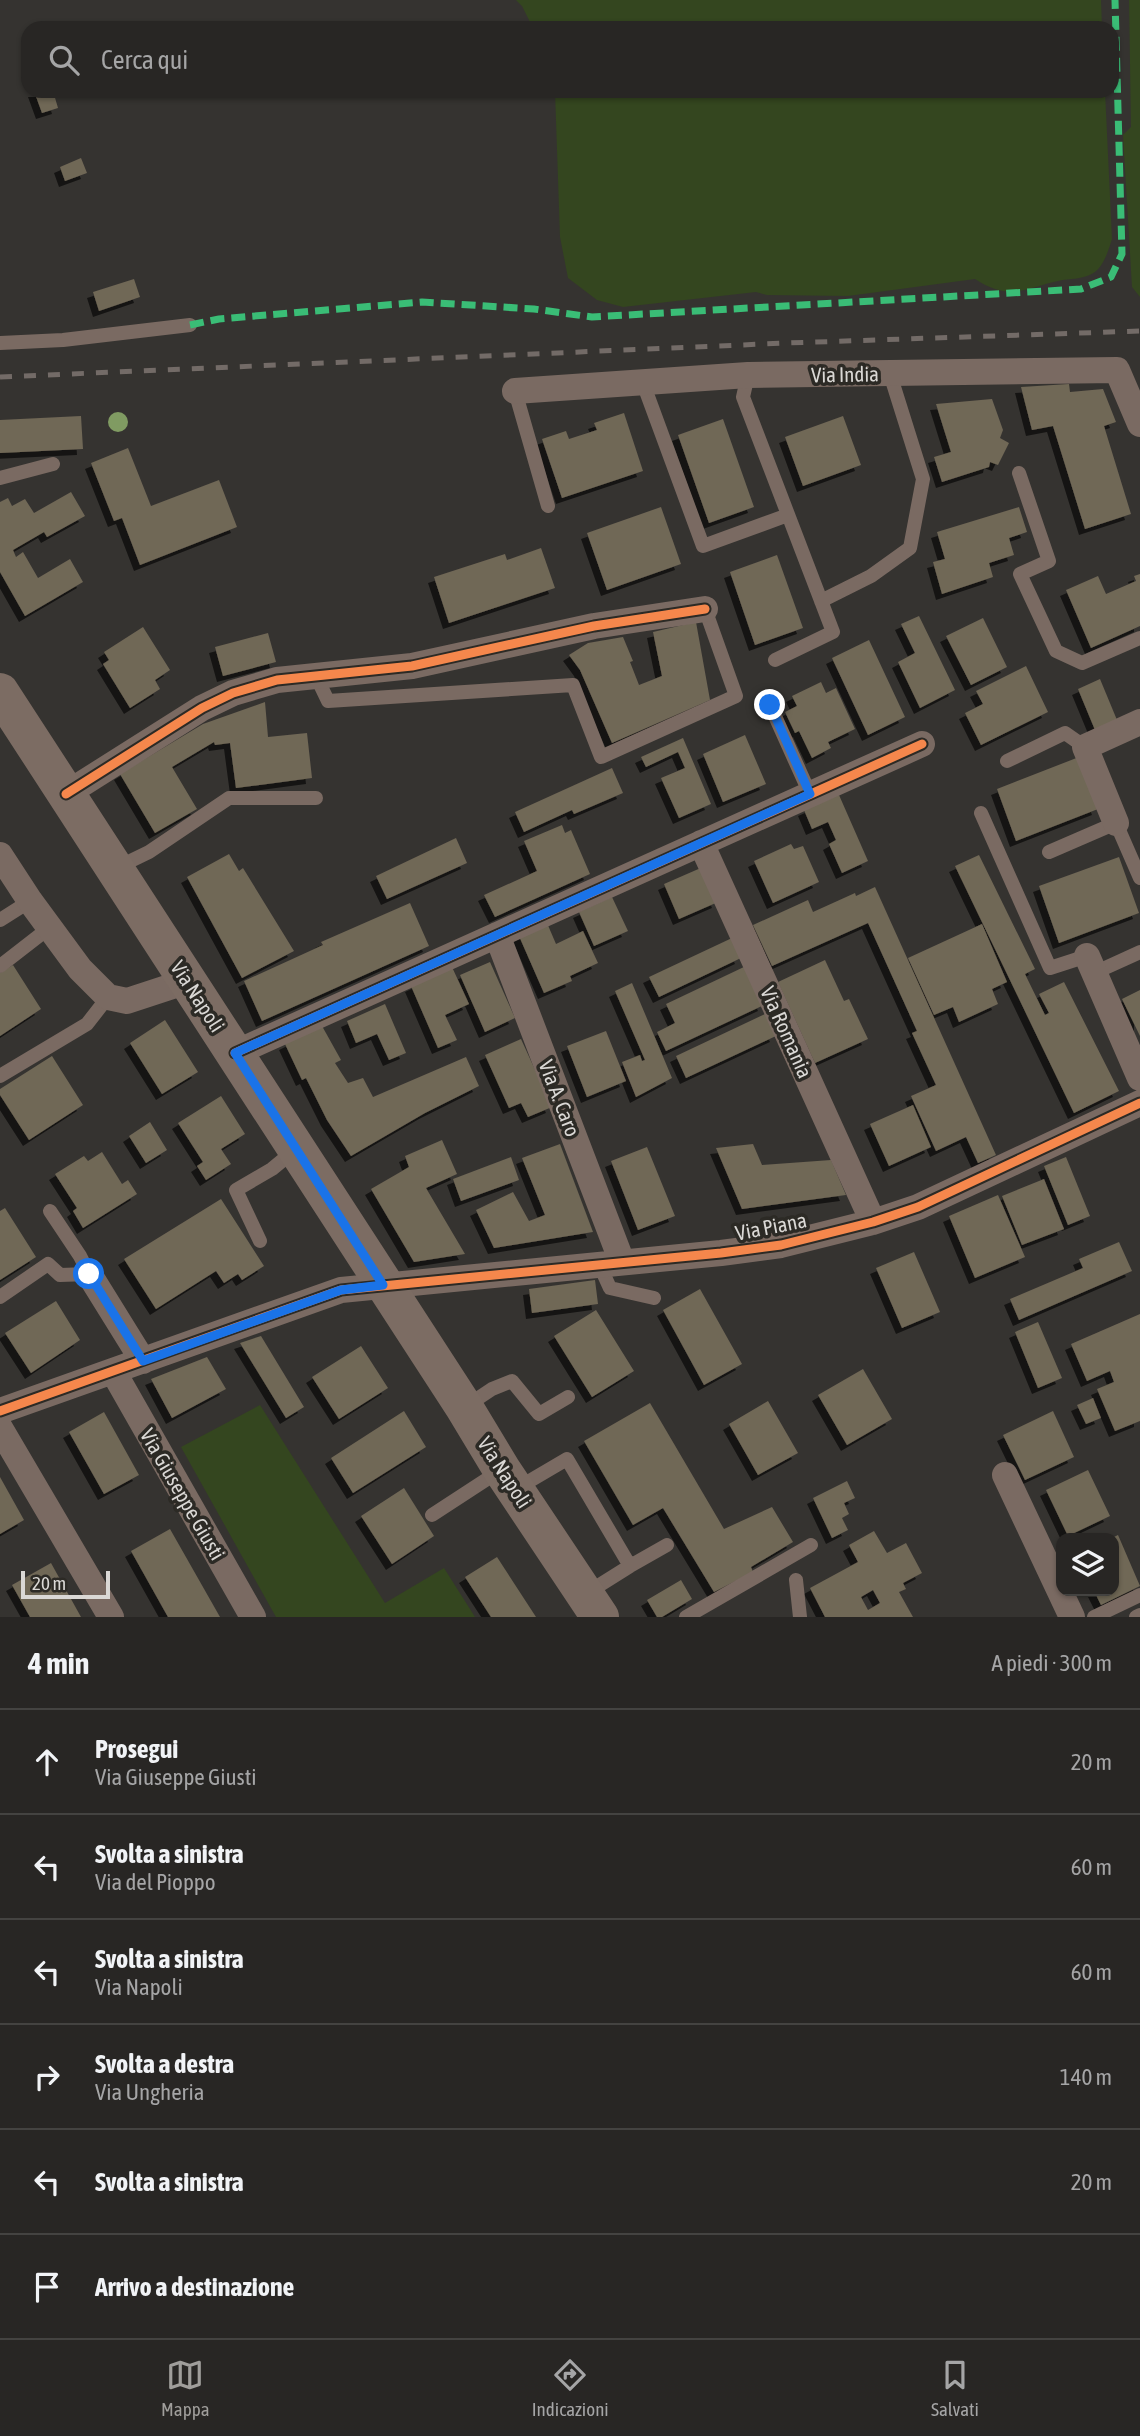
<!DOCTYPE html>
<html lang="it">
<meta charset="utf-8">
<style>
body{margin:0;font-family:"Asap Condensed",sans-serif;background:#343231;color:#f1f3f6}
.controls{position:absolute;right:21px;bottom:21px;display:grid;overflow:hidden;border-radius:14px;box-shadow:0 2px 5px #0004}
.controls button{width:63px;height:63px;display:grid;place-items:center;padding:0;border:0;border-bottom:2px solid #444341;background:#282624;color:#f1f3f6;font:35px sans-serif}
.scale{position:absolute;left:21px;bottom:18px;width:89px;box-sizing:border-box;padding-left:7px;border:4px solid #dad8d5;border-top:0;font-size:19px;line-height:24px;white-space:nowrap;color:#dad8d5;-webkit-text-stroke:5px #2c2a25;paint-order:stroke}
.stop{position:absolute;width:21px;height:21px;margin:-16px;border:5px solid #1a73e8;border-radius:50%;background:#fff}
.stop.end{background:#1a73e8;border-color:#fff;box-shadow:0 2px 7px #0008}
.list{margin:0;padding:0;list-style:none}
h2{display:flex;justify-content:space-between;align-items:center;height:91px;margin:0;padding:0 28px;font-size:30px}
h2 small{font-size:23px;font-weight:400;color:#a5a5a6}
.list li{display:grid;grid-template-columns:46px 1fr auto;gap:21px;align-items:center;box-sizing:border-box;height:105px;padding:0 28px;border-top:2px solid #444341}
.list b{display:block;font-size:26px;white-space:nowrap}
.list p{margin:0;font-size:23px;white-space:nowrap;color:#a5a5a6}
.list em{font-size:23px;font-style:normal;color:#a5a5a6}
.icon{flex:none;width:38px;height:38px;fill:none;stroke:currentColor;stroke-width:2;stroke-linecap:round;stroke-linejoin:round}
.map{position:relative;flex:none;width:1140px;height:1617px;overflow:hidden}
.search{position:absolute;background:#282624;box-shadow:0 2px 5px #0004;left:21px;right:21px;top:21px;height:77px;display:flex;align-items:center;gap:18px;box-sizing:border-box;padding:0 24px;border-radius:21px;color:#a5a5a6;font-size:26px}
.sheet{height:721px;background:#282624}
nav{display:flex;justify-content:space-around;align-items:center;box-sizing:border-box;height:98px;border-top:2px solid #444341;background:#282624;font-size:19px;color:#a5a5a6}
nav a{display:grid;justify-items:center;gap:4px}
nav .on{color:#a09e9b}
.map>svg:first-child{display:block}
.green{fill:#34461f}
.building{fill:#706756;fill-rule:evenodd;filter:url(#shadow)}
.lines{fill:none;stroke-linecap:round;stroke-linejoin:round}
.service{stroke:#7a6a62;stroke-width:14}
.minor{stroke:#7a6a62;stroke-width:26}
.secondary{stroke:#7c6c63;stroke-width:38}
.rail{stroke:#736b67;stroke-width:5;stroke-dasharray:12 12;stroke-linecap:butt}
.quiet{stroke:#3abd76;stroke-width:7;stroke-dasharray:14 7;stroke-linecap:butt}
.cycleway-casing{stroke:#2c2a25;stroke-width:13}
.cycleway{stroke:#f5874c;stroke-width:9}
.tree{fill:#809b62}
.route{stroke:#1a73e8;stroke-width:9}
.labels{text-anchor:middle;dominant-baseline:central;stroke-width:7;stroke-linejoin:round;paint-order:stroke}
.street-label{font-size:21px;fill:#dad8d5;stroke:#2c2a25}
</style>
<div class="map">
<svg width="1140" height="1617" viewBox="0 0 1140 1617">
<defs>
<filter id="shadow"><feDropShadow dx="-6" dy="6" stdDeviation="0" flood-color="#0009"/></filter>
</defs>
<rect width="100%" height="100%" fill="#353330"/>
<!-- green -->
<path class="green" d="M 516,0 L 1101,0 L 1102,28 L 533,28 L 522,6 Z
M 1129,0 L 1140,0 L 1140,297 L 1132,287 L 1123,135 L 1131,127 Z
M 555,91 L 1105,91 L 1112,239 C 1109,249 1104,265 1095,272 C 1084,280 1070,278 1058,281 C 1023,289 1009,301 975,279 L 848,296 L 767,295 L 756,292 L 623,307 L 597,300 L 568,278 L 560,237 Z
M 260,1405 L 385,1603 L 444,1568 L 475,1617 L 276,1617 L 181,1447 Z"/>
<!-- building -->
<path class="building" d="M 34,91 L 53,91 L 58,108 L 42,113 Z
M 81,158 L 87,173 L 65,181 L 60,167 Z
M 134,279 L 140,297 L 99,311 L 93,292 Z
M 1069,384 L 1070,392 L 1103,389 L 1116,422 L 1104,426 L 1131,514 L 1085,529 L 1053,426 L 1032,430 L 1021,387 Z
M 992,399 L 1003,430 L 1000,438 L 1009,443 L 998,465 L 990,462 L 989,467 L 942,482 L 934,457 L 951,452 L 936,404 Z
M 624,413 L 643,471 L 562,498 L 542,439 L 566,431 L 569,439 L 597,430 L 594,423 Z
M 81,416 L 83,449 L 0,453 L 0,420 Z
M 843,416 L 861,465 L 803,486 L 785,437 Z
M 723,419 L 754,507 L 709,523 L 678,435 Z
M 128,448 L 151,506 L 219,480 L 237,527 L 140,565 L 122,518 L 114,521 L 91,463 Z
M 71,492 L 85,516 L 47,537 L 44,532 L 13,550 L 16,557 L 23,552 L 38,578 L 70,559 L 83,582 L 25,616 L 0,572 L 0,502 L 8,498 L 12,506 L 25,499 L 34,513 Z
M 661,507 L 681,564 L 607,590 L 587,533 Z
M 1019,507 L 1027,532 L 1009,538 L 1014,555 L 989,563 L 993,577 L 942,594 L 933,562 L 945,559 L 937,532 Z
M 541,548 L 555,588 L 449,623 L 434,577 L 505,554 L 507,560 Z
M 777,555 L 803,628 L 755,645 L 730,572 Z
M 1140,574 L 1140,626 L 1091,648 L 1066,590 L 1098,576 L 1106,594 L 1136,581 L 1134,576 Z
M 919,616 L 955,690 L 920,708 L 898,662 L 915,653 L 901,624 Z
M 983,618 L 1007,667 L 971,685 L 946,636 Z
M 696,622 L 710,700 L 612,743 L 580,670 L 569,655 L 588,643 L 623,637 L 633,661 L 630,662 L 639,685 L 662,676 L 653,632 Z
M 143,627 L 170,670 L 155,680 L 160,689 L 130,708 L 103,664 L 109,660 L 104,652 Z
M 268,633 L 276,662 L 223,676 L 215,647 Z
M 869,640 L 905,717 L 868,735 L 832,658 Z
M 1026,666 L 1048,712 L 981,745 L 965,713 L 983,704 L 976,691 Z
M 1100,679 L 1117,720 L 1095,730 L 1078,689 Z
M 821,682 L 826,693 L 836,688 L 855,729 L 828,742 L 831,748 L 812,758 L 799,731 L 795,733 L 785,712 L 797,706 L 792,696 Z
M 265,702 L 268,737 L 307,733 L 312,778 L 236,788 L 230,743 L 215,745 L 214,742 L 172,767 L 197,809 L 155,833 L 120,774 L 203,724 Z
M 745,735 L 766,784 L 723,802 L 703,754 Z
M 683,738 L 711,804 L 679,818 L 661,778 L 685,768 L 678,752 L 646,767 L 641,757 Z
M 1079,757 L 1098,809 L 1016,841 L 997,789 Z
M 612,768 L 623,793 L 574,814 L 572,810 L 524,832 L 515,812 Z
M 839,795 L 868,861 L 842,873 L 829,844 L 836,840 L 828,822 L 812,829 L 804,810 Z
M 562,825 L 565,833 L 571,830 L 590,874 L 495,917 L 484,895 L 537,871 L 524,841 Z
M 456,838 L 467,863 L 387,899 L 376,876 Z
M 791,844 L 794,849 L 803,846 L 819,882 L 773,903 L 754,861 Z
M 229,854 L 239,871 L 243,868 L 294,951 L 242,978 L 187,877 Z
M 979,855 L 1035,969 L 1025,974 L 1045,1015 L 1049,1013 L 1039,994 L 1064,982 L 1119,1091 L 1074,1113 L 955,866 Z
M 1119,857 L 1139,913 L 1059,943 L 1039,886 Z
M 703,867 L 718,902 L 679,919 L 664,884 Z
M 875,887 L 996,1155 L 978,1163 L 966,1137 L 936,1151 L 911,1096 L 936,1085 L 912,1033 L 917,1031 L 868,923 L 772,966 L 753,925 L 808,900 L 813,912 L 855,893 L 856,896 Z
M 612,897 L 628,931 L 594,946 L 579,912 Z
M 410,903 L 429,946 L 262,1021 L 244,981 L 323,945 L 321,942 Z
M 547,923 L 556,944 L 583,931 L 598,963 L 570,976 L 572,981 L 544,993 L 519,936 Z
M 982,924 L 1007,982 L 992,989 L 998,1004 L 959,1022 L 953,1007 L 934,1015 L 908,958 Z
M 732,938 L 741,958 L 659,997 L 649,977 Z
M 825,960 L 844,1001 L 849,999 L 868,1039 L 815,1063 L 778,982 Z
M 490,962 L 515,1018 L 485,1032 L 460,975 Z
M 13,965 L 41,1009 L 0,1036 L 0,973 Z
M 746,966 L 764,1005 L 666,1051 L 657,1032 L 675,1023 L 666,1004 Z
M 452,967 L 469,1004 L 445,1015 L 457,1040 L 438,1048 L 411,986 Z
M 632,983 L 672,1078 L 636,1097 L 622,1062 L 640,1055 L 642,1061 L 645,1060 L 615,991 Z
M 1140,990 L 1140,1036 L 1122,999 Z
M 385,1004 L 406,1053 L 389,1060 L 377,1034 L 356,1043 L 347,1021 Z
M 765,1014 L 776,1036 L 686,1078 L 676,1056 Z
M 165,1020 L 198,1072 L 162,1094 L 130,1043 Z
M 322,1026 L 341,1060 L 335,1063 L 348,1083 L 363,1078 L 373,1097 L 466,1057 L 479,1086 L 425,1113 L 351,1156 L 327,1120 L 306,1078 L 302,1080 L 285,1044 Z
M 606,1031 L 626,1081 L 587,1097 L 567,1046 Z
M 521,1039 L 552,1107 L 528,1117 L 521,1103 L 509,1108 L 485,1055 Z
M 52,1056 L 83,1105 L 29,1140 L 0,1095 L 0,1089 Z
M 221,1096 L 245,1134 L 221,1149 L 231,1164 L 206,1180 L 197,1166 L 203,1162 L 178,1123 Z
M 913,1105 L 931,1147 L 889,1166 L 870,1124 Z
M 150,1122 L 167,1150 L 146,1163 L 129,1136 Z
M 442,1140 L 457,1174 L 426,1188 L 465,1254 L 414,1262 L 371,1189 L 409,1167 L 405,1156 Z
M 560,1144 L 593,1232 L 494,1248 L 476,1210 L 513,1192 L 529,1221 L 545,1215 L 522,1158 Z
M 753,1144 L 762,1165 L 831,1160 L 846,1195 L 742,1209 L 716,1148 Z
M 647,1147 L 675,1216 L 638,1230 L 611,1161 Z
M 102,1152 L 122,1184 L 128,1180 L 137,1194 L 83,1228 L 73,1211 L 77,1208 L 55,1174 L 84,1156 L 88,1161 Z
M 511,1157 L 519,1180 L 461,1201 L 453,1179 Z
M 1066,1157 L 1090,1216 L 1068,1225 L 1044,1166 Z
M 1044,1179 L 1064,1229 L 1022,1245 L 1002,1196 Z
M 998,1195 L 1025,1257 L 975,1278 L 949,1216 Z
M 221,1199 L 264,1266 L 242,1280 L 238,1274 L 224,1283 L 216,1271 L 156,1309 L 124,1259 Z
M 5,1208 L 36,1257 L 0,1280 L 0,1211 Z
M 1119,1242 L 1132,1271 L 1019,1320 L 1010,1299 L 1083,1268 L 1079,1259 Z
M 914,1252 L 940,1312 L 902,1328 L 876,1268 Z
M 595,1280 L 598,1304 L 532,1313 L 529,1289 Z
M 700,1289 L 742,1364 L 704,1385 L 663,1310 Z
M 56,1301 L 80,1340 L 31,1373 L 5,1333 Z
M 596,1310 L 634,1371 L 592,1397 L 554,1336 Z
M 1140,1314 L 1140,1421 L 1115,1431 L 1097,1389 L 1114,1382 L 1110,1371 L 1087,1381 L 1071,1344 Z
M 1038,1322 L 1062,1378 L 1038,1388 L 1015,1332 Z
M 261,1336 L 304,1407 L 286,1418 L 240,1343 Z
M 361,1346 L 388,1388 L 339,1419 L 312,1377 Z
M 207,1357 L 226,1389 L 172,1418 L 151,1379 Z
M 863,1369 L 892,1419 L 847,1445 L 818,1395 Z
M 1093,1398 L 1101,1418 L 1086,1424 L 1077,1405 Z
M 768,1401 L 798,1453 L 758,1475 L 729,1424 Z
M 650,1403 L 724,1529 L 772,1507 L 793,1542 L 751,1567 L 753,1572 L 714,1592 L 663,1508 L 633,1525 L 584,1441 Z
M 404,1411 L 426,1447 L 353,1493 L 331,1458 Z
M 1053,1411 L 1074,1457 L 1025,1480 L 1003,1435 Z
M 104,1412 L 139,1475 L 104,1494 L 69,1432 Z
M 1088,1470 L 1110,1516 L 1068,1536 L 1046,1490 Z
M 0,1477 L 24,1520 L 0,1534 Z
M 847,1481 L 855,1498 L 844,1503 L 849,1514 L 842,1518 L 848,1530 L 832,1538 L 813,1498 Z
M 404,1488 L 434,1536 L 392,1564 L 361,1516 Z
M 170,1529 L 220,1617 L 168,1617 L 131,1551 Z
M 874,1531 L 887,1553 L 906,1543 L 922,1573 L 903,1583 L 906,1589 L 899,1592 L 913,1617 L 825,1617 L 810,1588 L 858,1562 L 849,1545 ZM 873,1590 L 880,1603 L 868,1610 L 861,1597 Z
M 1118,1535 L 1140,1586 L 1101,1605 L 1094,1591 L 1114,1591 L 1114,1537 Z
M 497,1557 L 536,1617 L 491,1617 L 465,1577 Z
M 51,1563 L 81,1617 L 30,1617 L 12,1585 Z
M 681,1580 L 692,1599 L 662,1617 L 657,1617 L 647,1600 Z"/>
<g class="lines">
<!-- service -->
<path class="service" d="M 0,343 L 63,340 L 190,325
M 748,375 L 743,397 L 833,632 L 775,660
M 643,383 L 703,546 L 788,515
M 515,391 L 548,506
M 1019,473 L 1049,561 L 1020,574 L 1056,651 L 1082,663 L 1140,638
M 0,478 L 53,464
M 821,601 L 871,576 L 910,548 L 923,479 L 890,374
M 316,676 L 328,701 L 573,685 L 601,757 L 736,696 L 705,609
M 770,705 L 810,794
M 1007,761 L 1065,733 L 1085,747
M 981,813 L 1050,968 L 1087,956
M 1049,852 L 1116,823 L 1140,878
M 116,868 L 149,852 L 229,798 L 316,798
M 0,920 L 30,901
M 0,966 L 49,928
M 1094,973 L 1140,952
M 0,1076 L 87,1024 L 108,997
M 260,1241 L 236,1190 L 272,1169 L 295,1150
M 599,1264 L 610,1288 L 654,1298
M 0,1297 L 48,1264 L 60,1275 L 89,1274 L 80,1256 L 50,1211
M 465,1407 L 492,1389 L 512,1381 L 539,1414 L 568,1397
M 516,1489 L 567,1459 L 630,1566 L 667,1545
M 432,1515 L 501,1470
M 796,1580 L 800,1617
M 587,1593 L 630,1566
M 686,1617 L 811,1545
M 1094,1617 L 1140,1595
M 1136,1617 L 1140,1615"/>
<!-- minor -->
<path class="minor" d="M 515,391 L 748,375 L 1117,370 L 1140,424
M 66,794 L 202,708 L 233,693 L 277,680 L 412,666 L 594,626 L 705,609
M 1116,823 L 1085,747 L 1140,722
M 701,843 L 873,1222
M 0,855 L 30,901 L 80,969 L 108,997 L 127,1001 L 188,981
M 497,935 L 622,1262
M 1087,956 L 1140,1078
M 235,1053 L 922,744
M 89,1274 L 143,1361
M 113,1371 L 253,1617
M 0,1411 L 341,1290 L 721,1253 L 781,1245 L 873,1222 L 918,1207 L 1140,1103
M 0,1428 L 111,1617
M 1005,1475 L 1072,1617"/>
<!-- secondary -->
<path class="secondary" d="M 0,692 L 464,1407 L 502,1470 L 600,1617"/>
<!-- rail -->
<path class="rail" d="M 0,377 L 787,343 L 1140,331"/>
<!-- quiet -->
<path class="quiet" d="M 190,325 L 219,319 L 422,302 L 534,309 L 592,317 L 1081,289 L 1111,277 L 1122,254 L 1115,0"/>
<defs>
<path id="cycleway" d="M 66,794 L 202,708 L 233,693 L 277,680 L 412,666 L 594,626 L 705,609
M 235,1053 L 922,744
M 0,1411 L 341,1290 L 721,1253 L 781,1245 L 873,1222 L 918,1207 L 1140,1103"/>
</defs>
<!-- cycleway casing -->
<use href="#cycleway" class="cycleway-casing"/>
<!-- cycleway -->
<use href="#cycleway" class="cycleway"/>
</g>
<!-- trees -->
<circle class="tree" cx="118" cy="422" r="10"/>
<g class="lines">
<!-- route -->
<path class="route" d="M 89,1274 L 143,1361 L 341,1290 L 383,1285 L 235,1053 L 810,794 L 770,705"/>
</g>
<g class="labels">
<!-- street labels -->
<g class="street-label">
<text transform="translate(845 374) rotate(-1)">Via India</text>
<text transform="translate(198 996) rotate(57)">Via Napoli</text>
<text transform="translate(787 1032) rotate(66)">Via Romania</text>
<text transform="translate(560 1098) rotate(69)">Via A. Caro</text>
<text transform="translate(771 1226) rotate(-11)">Via Piana</text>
<text transform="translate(505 1472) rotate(57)">Via Napoli</text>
<text transform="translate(183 1494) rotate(60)">Via Giuseppe Giusti</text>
</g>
</g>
</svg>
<div class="controls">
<button><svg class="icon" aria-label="layers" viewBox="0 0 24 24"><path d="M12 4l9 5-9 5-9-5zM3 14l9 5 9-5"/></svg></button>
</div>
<div class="scale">20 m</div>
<div class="stop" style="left:89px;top:1274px"></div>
<div class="stop end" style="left:770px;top:705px"></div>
<div class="search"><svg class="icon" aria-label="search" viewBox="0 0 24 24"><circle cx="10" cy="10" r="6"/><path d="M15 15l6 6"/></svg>Cerca qui</div>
</div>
<section class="sheet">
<h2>4 min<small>A piedi · 300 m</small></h2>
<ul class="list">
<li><svg class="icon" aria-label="ahead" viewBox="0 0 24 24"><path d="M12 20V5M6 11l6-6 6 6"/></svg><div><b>Prosegui</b><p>Via Giuseppe Giusti</p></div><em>20 m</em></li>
<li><svg class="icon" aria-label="left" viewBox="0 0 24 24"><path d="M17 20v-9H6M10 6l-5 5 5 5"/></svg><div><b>Svolta a sinistra</b><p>Via del Pioppo</p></div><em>60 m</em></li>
<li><svg class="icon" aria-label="left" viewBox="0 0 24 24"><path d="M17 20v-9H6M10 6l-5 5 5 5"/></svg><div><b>Svolta a sinistra</b><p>Via Napoli</p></div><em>60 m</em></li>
<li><svg class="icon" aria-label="right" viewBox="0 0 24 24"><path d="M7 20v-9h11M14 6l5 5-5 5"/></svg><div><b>Svolta a destra</b><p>Via Ungheria</p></div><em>140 m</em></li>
<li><svg class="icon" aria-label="left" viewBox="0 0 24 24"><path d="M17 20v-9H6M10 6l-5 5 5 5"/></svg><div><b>Svolta a sinistra</b></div><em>20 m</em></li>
<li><svg class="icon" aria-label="arrive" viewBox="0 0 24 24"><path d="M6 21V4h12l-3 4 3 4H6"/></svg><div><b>Arrivo a destinazione</b></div></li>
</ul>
</section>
<nav>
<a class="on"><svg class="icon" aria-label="map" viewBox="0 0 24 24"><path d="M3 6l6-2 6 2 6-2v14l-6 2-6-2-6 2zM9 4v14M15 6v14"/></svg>Mappa</a>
<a><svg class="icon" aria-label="directions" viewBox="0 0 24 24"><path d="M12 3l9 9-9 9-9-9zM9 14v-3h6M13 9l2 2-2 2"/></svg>Indicazioni</a>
<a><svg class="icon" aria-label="saved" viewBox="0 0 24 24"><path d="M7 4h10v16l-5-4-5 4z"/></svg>Salvati</a>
</nav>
